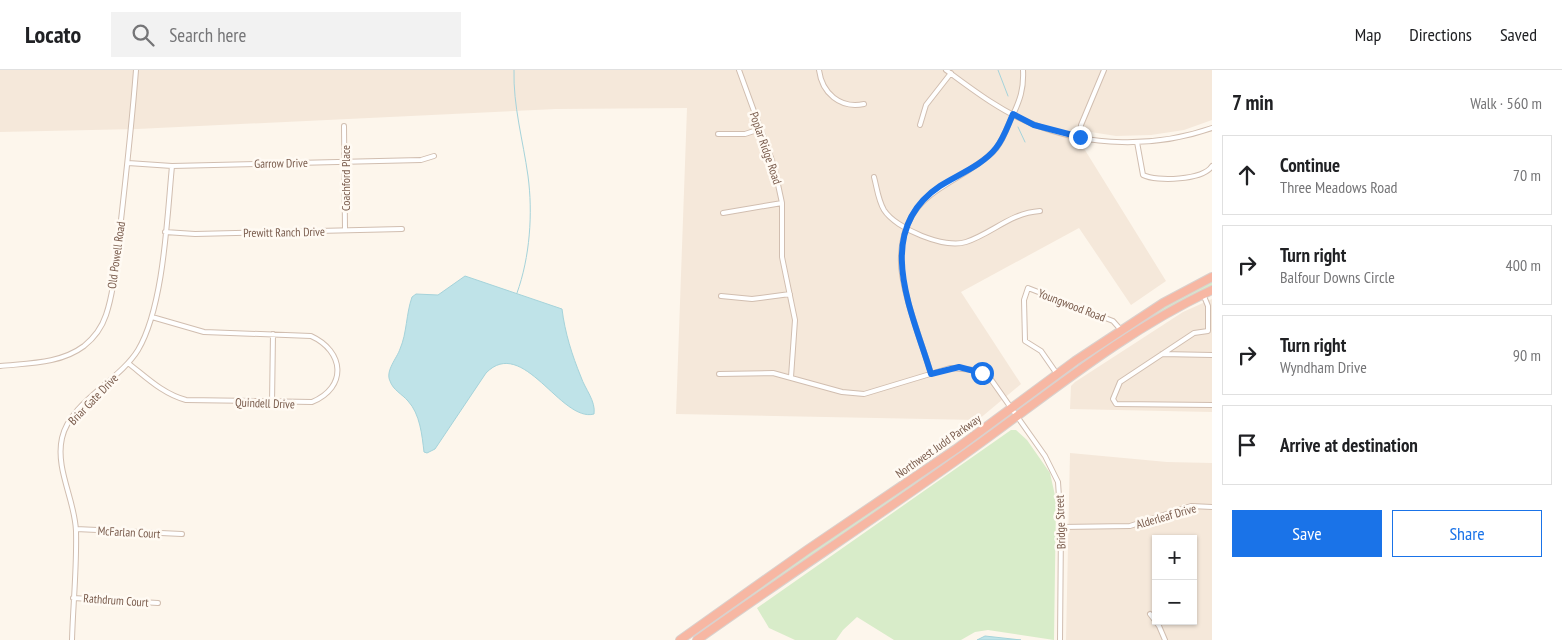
<!DOCTYPE html>
<meta charset="utf-8">
<style>
body{margin:0;font-family:"PT Sans Narrow",sans-serif;background:#f2f2f2;color:#202124}
.controls{position:absolute;right:15px;bottom:15px;display:grid;overflow:hidden;border-radius:0px;box-shadow:0 1px 4px #0004}
.controls button{width:45px;height:45px;display:grid;place-items:center;padding:0;border:0;border-bottom:1px solid #e0e0e0;background:#fff;color:#202124;font:25px sans-serif}
.stop{position:absolute;width:15px;height:15px;margin:-11px;border:4px solid #1a73e8;border-radius:50%;background:#fff}
.stop.end{background:#1a73e8;border-color:#fff;box-shadow:0 1px 5px #0008}
.list{margin:0;padding:0;list-style:none}
h2{display:flex;justify-content:space-between;align-items:center;height:65px;margin:0;padding:0 20px;font-size:21px}
h2 small{font-size:16px;font-weight:400;color:#757577}
.list li{display:grid;grid-template-columns:32px 1fr auto;gap:15px;align-items:center;box-sizing:border-box;height:80px;margin:0 10px 10px;padding:0 10px;border:1px solid #e0e0e0;border-radius:0px}
.list b{display:block;font-size:19px;white-space:nowrap}
.list p{margin:0;font-size:16px;white-space:nowrap;color:#757577}
.list em{font-size:16px;font-style:normal;color:#757577}
.actions{display:flex;gap:10px;padding:15px 20px}
.actions a{flex:1;padding:11px 0;border:1px solid #1a73e8;border-radius:0px;text-align:center;font-size:18px;color:#1a73e8}
.actions .main{background:#1a73e8;color:#fff}
.icon{flex:none;width:28px;height:28px;fill:none;stroke:currentColor;stroke-width:2;stroke-linecap:round;stroke-linejoin:round}
.map{position:relative;flex:none;width:1212px;height:570px;overflow:hidden}
header{display:flex;align-items:center;gap:30px;box-sizing:border-box;height:70px;padding:0 25px;background:#fff;border-bottom:1px solid #e0e0e0}
header strong{font-size:24px}
nav{display:flex;gap:28px;margin-inline-start:auto;font-size:18px}
.search{width:350px;height:45px;background:#f2f2f2;display:flex;align-items:center;gap:12px;box-sizing:border-box;padding:0 18px;border-radius:0px;color:#757577;font-size:19px}
main{display:flex}
aside{flex:1;background:#fff}
.map>svg:first-child{display:block}
.residential{fill:#f5e8da;fill-rule:evenodd}
.green{fill:#d8ecc9}
.water{fill:#bfe3e8;stroke:#a5d3da}
.lines{fill:none;stroke-linecap:round;stroke-linejoin:round}
.stream{stroke:#a5d3da;stroke-width:1}
.street-casing{stroke:#d1beb0;stroke-width:6}
.highway-casing{stroke:#dad1cd;stroke-width:10}
.street{stroke:#fff;stroke-width:4}
.highway{stroke:#f7b7a3;stroke-width:8}
.route{stroke:#1a73e8;stroke-width:6}
.labels{text-anchor:middle;dominant-baseline:central;stroke-width:5;stroke-linejoin:round;paint-order:stroke}
.street-label{font-size:12px;fill:#7a5c4d;stroke:#fffaf3}
</style>
<header>
<strong>Locato</strong>
<div class="search"><svg class="icon" aria-label="search" viewBox="0 0 24 24"><circle cx="10" cy="10" r="6"/><path d="M15 15l6 6"/></svg>Search here</div>
<nav><a>Map</a><a>Directions</a><a>Saved</a></nav>
</header>
<main>
<div class="map">
<svg width="1212" height="570" viewBox="0 0 1212 570">
<rect width="100%" height="100%" fill="#fdf6ec"/>
<!-- residential -->
<path class="residential" d="M 0,0 L 1212,0 L 1212,50 L 1184,60 L 1151,65 L 1116,66 L 1072,59 L 1166,211 L 1131,235 L 1079,158 L 961,222 L 1021,314 L 978,350 L 676,344 L 687,38 L 556,39 L 137,59 L 0,62 Z
M 1212,229 L 1212,342 L 1070,339 L 1071,316 L 1075,312 L 1183,242 Z
M 1070,383 L 1167,392 L 1212,393 L 1212,570 L 1066,570 ZM 1156,469 L 1193,469 L 1193,551 L 1156,551 Z"/>
<!-- green -->
<path class="green" d="M 1212,211 L 1212,216 L 1165,240 L 1087,291 L 1085,289 L 1158,240 Z
M 1011,360 L 1016,360 L 1027,370 L 1050,403 L 1056,430 L 1054,570 L 988,560 L 975,562 L 961,570 L 894,570 L 857,547 L 843,560 L 836,570 L 795,570 L 769,558 L 757,538 Z
M 945,390 L 946,392 L 937,400 L 817,481 L 696,567 L 694,566 L 817,476 Z"/>
<!-- water -->
<path class="water" d="M 465,206 L 562,239 C 565,263 572,285 581,307 C 585,319 596,331 594,344 C 561,353 523,265 486,303 L 435,379 L 427,383 L 424,382 C 422,365 420,344 408,331 C 402,324 393,320 390,311 C 385,301 397,288 400,279 C 407,263 406,244 412,227 L 416,224 L 438,225 Z
M 985,566 L 1021,570 L 977,570 Z"/>
<g class="lines">
<!-- stream -->
<path class="stream" d="M 514,0 C 513,36 523,70 528,106 C 533,143 530,187 517,223
M 998,0 L 1008,26
M 1018,57 L 1025,72"/>
<defs>
<path id="street" d="M 739,0 L 774,96 L 782,133 L 782,187 L 795,250 L 791,307
M 819,0 C 822,23 840,39 864,34
M 946,0 C 973,20 1002,42 1033,54 C 1089,77 1155,78 1212,58
M 920,55 L 926,35 L 951,3
M 344,56 L 345,160
M 718,64 L 745,64 L 760,59
M 1080,67 L 1081,55 L 1104,0
M 1137,72 L 1143,105 C 1157,112 1203,110 1212,96
M 128,93 L 172,96 L 421,90 L 434,86
M 874,107 C 877,118 878,130 884,140 C 896,159 945,179 966,172 C 993,163 1010,143 1040,141
M 723,143 L 782,133
M 165,162 L 195,164 L 402,159
M 1203,224 L 1208,236 L 1208,261 L 1194,263 L 1120,312 L 1113,329 L 1116,334 L 1212,335
M 721,226 L 752,229 L 790,224
M 1162,284 L 1212,285
M 128,293 C 146,307 163,324 186,330 L 312,332 C 348,317 344,281 311,266 L 204,262 L 152,247
M 0,296 C 28,293 60,294 84,276 C 94,268 102,257 106,245 C 115,218 116,187 120,159 C 126,106 132,53 136,0
M 719,304 L 773,303 L 842,322 L 864,324 L 950,298 L 975,300 L 990,308 L 1045,386 L 1058,412 L 1061,457 L 1060,570
M 931,304 C 922,272 899,217 901,186 C 904,121 953,118 992,83 C 1002,74 1006,59 1012,47 C 1020,30 1024,19 1023,0
M 1057,304 L 1041,281 L 1025,271 L 1024,230 L 1028,218 L 1113,251 L 1121,260
M 272,333 L 273,264
M 1061,457 L 1130,456 L 1191,436 L 1212,437
M 76,459 L 182,464
M 73,528 L 158,533
M 1150,544 L 1159,556 L 1165,570
M 72,570 C 73,534 77,497 76,461 C 75,430 55,399 62,368 C 70,332 119,311 138,280 C 164,236 167,147 172,96"/>
<path id="highway" d="M 680,570 L 807,480 L 956,379 L 1075,291 L 1163,233 L 1212,207
M 697,570 C 784,508 874,449 961,387 C 1043,329 1120,263 1212,220"/>
</defs>
<!-- street casing -->
<use href="#street" class="street-casing"/>
<!-- highway casing -->
<use href="#highway" class="highway-casing"/>
<!-- street -->
<use href="#street" class="street"/>
<!-- highway -->
<use href="#highway" class="highway"/>
</g>
<g class="lines">
<!-- route -->
<path class="route" d="M 982,303 L 959,297 L 931,304 C 913,243 871,162 940,116 C 957,105 983,95 996,78 C 1004,68 1008,55 1013,44 L 1034,55 L 1080,67"/>
</g>
<g class="labels">
<!-- street labels -->
<g class="street-label">
<text transform="translate(766 78) rotate(71)">Poplar Ridge Road</text>
<text transform="translate(281 93) rotate(-1)">Garrow Drive</text>
<text transform="translate(345 108) rotate(-90)">Coachford Place</text>
<text transform="translate(284 162) rotate(-1)">Prewitt Ranch Drive</text>
<text transform="translate(116 185) rotate(-82)">Old Powell Road</text>
<text transform="translate(1072 235) rotate(21)">Youngwood Road</text>
<text transform="translate(93 329) rotate(-46)">Briar Gate Drive</text>
<text transform="translate(265 333) rotate(2)">Quindell Drive</text>
<text transform="translate(938 376) rotate(-35)">Northwest Judd Parkway</text>
<text transform="translate(1166 446) rotate(-16)">Alderleaf Drive</text>
<text transform="translate(1060 452) rotate(-92)">Bridge Street</text>
<text transform="translate(129 462) rotate(3)">McFarlan Court</text>
<text transform="translate(116 530) rotate(4)">Rathdrum Court</text>
</g>
</g>
</svg>
<div class="controls">
<button>+</button>
<button>−</button>
</div>
<div class="stop" style="left:982px;top:303px"></div>
<div class="stop end" style="left:1080px;top:67px"></div>
</div>
<aside>
<h2>7 min<small>Walk · 560 m</small></h2>
<ul class="list">
<li><svg class="icon" aria-label="ahead" viewBox="0 0 24 24"><path d="M12 20V5M6 11l6-6 6 6"/></svg><div><b>Continue</b><p>Three Meadows Road</p></div><em>70 m</em></li>
<li><svg class="icon" aria-label="right" viewBox="0 0 24 24"><path d="M7 20v-9h11M14 6l5 5-5 5"/></svg><div><b>Turn right</b><p>Balfour Downs Circle</p></div><em>400 m</em></li>
<li><svg class="icon" aria-label="right" viewBox="0 0 24 24"><path d="M7 20v-9h11M14 6l5 5-5 5"/></svg><div><b>Turn right</b><p>Wyndham Drive</p></div><em>90 m</em></li>
<li><svg class="icon" aria-label="arrive" viewBox="0 0 24 24"><path d="M6 21V4h12l-3 4 3 4H6"/></svg><div><b>Arrive at destination</b></div></li>
</ul>
<div class="actions"><a class="main">Save</a><a>Share</a></div>
</aside>
</main>
